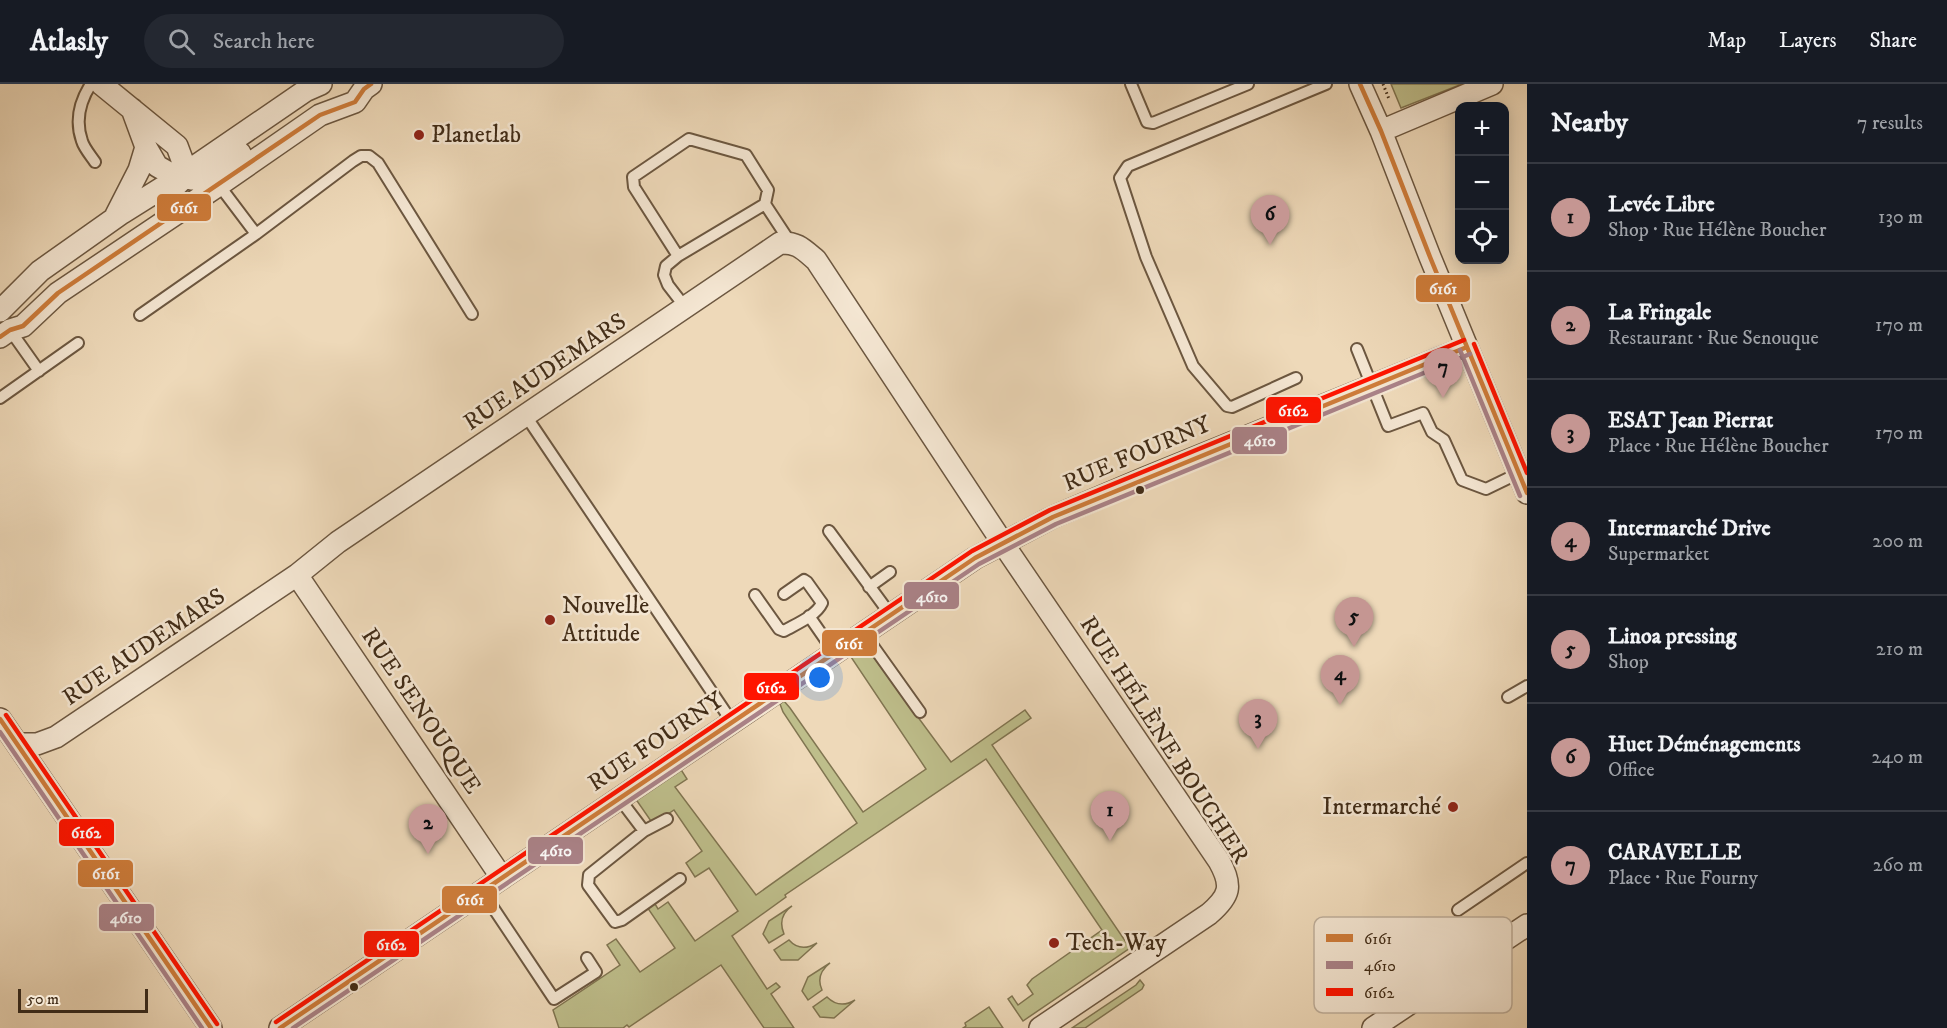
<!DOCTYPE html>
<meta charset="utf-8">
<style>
body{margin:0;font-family:"IM FELL DW Pica",serif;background:#242831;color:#f1f3f6}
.controls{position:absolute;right:18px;top:18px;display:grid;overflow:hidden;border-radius:12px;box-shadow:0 3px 15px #0003}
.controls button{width:54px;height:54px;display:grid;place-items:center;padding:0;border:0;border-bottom:2px solid #363941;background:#171b24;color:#f1f3f6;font:30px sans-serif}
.scale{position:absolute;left:18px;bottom:15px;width:130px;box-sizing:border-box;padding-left:6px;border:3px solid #412c17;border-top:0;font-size:16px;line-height:21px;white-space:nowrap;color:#412c17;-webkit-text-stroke:4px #f4e6d2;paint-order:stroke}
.you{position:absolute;left:820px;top:594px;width:21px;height:21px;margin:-15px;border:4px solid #fff;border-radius:50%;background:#1a73e8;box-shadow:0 0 0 9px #1a73e833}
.badge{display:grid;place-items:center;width:39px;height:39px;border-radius:50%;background:#c59692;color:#111;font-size:20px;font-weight:700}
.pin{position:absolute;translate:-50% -50px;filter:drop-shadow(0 2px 3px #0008)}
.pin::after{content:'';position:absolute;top:32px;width:21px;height:18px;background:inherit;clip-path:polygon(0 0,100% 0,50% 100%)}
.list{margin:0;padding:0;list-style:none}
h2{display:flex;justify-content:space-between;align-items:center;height:78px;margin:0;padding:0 24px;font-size:26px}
h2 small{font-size:20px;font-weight:400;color:#9ea1a6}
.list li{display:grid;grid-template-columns:39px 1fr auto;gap:18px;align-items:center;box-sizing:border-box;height:108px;padding:0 24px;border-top:2px solid #363941}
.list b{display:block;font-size:22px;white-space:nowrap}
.list p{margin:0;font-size:20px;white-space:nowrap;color:#9ea1a6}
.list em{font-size:20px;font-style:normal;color:#9ea1a6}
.icon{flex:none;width:33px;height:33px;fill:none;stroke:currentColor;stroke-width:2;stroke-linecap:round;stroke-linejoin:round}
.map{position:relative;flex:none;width:1527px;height:944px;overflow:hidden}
header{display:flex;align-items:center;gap:36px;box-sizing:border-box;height:84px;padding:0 30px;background:#171b24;border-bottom:2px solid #363941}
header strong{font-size:28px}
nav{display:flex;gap:33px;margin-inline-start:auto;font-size:21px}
.search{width:420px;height:54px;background:#242831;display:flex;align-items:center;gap:15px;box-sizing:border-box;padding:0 21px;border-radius:33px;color:#9ea1a6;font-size:22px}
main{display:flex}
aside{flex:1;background:#171b24}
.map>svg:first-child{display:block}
.green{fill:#bebe8b;stroke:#807551;stroke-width:1.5}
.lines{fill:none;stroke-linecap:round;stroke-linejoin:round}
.lane-casing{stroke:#6c5740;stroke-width:14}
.street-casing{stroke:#6c5740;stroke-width:24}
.path{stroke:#412c17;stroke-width:3;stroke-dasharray:1.5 3;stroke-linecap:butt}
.lane{stroke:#f4e6d2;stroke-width:10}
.street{stroke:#f4e6d2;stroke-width:21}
.bus-1-casing{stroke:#f4e6d2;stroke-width:9}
.bus-2-casing{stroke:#f4e6d2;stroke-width:9}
.bus-3-casing{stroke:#f4e6d2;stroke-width:9}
.bus-1{stroke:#ce7c3a;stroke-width:4.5}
.bus-2{stroke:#aa8288;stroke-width:4.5}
.bus-3{stroke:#ff1400;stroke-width:4.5}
.poi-dot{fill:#8f2418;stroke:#f4e6d2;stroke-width:2}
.bus-dot{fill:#412c17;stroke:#f4e6d2;stroke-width:2}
.labels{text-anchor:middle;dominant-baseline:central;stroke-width:5;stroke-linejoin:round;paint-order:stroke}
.poi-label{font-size:24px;fill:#412c17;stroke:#f4e6d2;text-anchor:start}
.street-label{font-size:24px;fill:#412c17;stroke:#f4e6d2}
.key{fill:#f4e6d2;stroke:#beae9a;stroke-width:1.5}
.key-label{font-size:16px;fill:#412c17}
.line-badge{stroke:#f4e6d2;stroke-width:2}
.badge-label{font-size:16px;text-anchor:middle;font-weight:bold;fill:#fff}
</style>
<header>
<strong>Atlasly</strong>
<div class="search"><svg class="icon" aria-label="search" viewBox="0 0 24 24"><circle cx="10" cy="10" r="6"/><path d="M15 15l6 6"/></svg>Search here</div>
<nav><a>Map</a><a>Layers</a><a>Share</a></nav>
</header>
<main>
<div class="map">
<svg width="1527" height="944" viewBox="0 0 1527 944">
<rect width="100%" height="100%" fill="#eed9b9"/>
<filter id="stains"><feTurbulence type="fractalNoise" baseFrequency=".00333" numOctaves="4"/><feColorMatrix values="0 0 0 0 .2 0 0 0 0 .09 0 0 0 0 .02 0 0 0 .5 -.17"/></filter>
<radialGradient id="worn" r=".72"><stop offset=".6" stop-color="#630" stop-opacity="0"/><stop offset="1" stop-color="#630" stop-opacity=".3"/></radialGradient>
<!-- green -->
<path class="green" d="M 1391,0 L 1462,0 L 1401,24 Z
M 864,560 L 951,678 L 1025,626 L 1031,634 L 992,661 L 1130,864 L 1023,937 L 1008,915 L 1012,912 L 1018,921 L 1033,910 L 1027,901 L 1032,895 L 1102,846 L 986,675 L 785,811 L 786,813 L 732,852 L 767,905 L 776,899 L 780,903 L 771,910 L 794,944 L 764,944 L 721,881 L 629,943 L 627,941 L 623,944 L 559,944 L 553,926 L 620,881 L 607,861 L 616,855 L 640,888 L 675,864 L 647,823 L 663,811 L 665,813 L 655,820 L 658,825 L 668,818 L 695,857 L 738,827 L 709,784 L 695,793 L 686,779 L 702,767 L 674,726 L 653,740 L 635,714 L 680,684 L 687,695 L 675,703 L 756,811 L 857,739 L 783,628 L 780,620 L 784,617 L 790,624 L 863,728 L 926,685 L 849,570 Z
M 792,822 C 782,829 779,838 784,850 L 769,859 L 763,850 L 769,837 Z
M 789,856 C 797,865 807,865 817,859 L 798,876 L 781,876 L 774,866 Z
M 830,879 C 821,886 817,895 822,906 L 808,916 L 802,907 L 808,893 Z
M 1140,896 L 1144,901 L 1142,905 L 1085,944 L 1072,944 L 1136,901 Z
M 827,913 C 836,922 845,922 855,916 L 834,934 L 820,933 L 813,923 Z
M 989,923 L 1003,944 L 963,944 L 966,942 L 965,939 Z"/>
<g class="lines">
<defs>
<path id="lane" d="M 91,0 C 80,17 75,37 82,57 C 84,64 91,72 95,78
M 1131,0 L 1147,38 L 1153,39 L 1248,0
M 219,101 L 256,150
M 678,172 L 765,120
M 685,223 L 668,201 L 664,191 L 666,182 L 678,172 L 634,103 L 633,93 L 689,55 L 746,71 L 768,106 L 765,120 L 790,158
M 140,231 L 256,150 L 353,77 L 361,72 L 369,72 L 378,79 L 472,230
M 10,246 L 39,287
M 1357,265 L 1388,342 L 1423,329 L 1432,348 L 1444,356 L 1462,396 L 1486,405 L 1519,389
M 1296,294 L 1232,323 L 1227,322 L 1193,282 L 1146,173 L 1120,94 L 1128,82 L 1326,0
M 0,314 L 78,259
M 526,332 L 732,638
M 829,447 L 890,530
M 869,503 L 890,488
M 755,511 L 779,545 L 784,547 C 796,540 816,532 822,519 L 807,498 L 804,496 L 784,510
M 809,532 L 834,568
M 863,548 L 920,628
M 1508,613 L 1527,602
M 619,714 L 644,747
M 667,735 L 644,747 L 589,791 L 588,801 L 615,838 L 622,836 L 680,795
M 482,807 L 554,915 L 596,888 L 587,874
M 1458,826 L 1527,779"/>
<path id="street" d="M 101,0 L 177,62 L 184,81 L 179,99
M 1360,0 L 1381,47 L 1430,173 L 1527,409
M 132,25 L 146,63 L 157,82 L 171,90 L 192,95 L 203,92 L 221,83 L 240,69
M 1381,47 L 1492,0
M 116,131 L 139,86 L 146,63
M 0,227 L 40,187 L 122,129 L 181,92 L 305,7 L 321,0
M 0,253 L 10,246 L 23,242 L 58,209 L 219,101 L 320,31 L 355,18 L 364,5 L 371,0
M 297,491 L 502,794
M 0,635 L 211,944
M 19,660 L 37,660 L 56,653 L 297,491 L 338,458 L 780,159 C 797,158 803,165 816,176 L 1008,467 L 1219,777 C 1233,802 1230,812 1209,830 L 1040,944
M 280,944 L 975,474 L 1053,433 L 1145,394 L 1467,263
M 1373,944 L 1527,841"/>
</defs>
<!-- lane casing -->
<use href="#lane" class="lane-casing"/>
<!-- street casing -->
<use href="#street" class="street-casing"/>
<!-- path -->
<path class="path" d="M 1383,0 L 1389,15"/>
<!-- lane -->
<use href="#lane" class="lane"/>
<!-- street -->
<use href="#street" class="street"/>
<defs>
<path id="bus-1" d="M 1360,0 L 1381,47 L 1430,173 L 1527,409
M 0,253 L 10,246 L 23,242 L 58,209 L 320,31 L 355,18 L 364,5 L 371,0
M 0,635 L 211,944
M 280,944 L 975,474 L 1053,433 L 1467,263"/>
<path id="bus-2" d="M 1460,266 L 1520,412
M 0,648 L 202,944
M 293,944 L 979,480 L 1056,440 L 1470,270"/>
<path id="bus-3" d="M 1474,260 L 1527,389
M 6,631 L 217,940
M 276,938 L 972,467 L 1050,426 L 1464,256"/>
</defs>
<!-- bus-1 casing -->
<use href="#bus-1" class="bus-1-casing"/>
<!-- bus-2 casing -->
<use href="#bus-2" class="bus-2-casing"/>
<!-- bus-3 casing -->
<use href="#bus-3" class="bus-3-casing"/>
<!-- bus-1 -->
<use href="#bus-1" class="bus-1"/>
<!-- bus-2 -->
<use href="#bus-2" class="bus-2"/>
<!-- bus-3 -->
<use href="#bus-3" class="bus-3"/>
</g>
<!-- markers -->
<g class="poi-dot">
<circle cx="419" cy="51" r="6"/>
<circle cx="550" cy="536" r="6"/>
<circle cx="1453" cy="723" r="6"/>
<circle cx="1054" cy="859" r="6"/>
</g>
<g class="bus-dot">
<circle cx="1140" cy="406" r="5"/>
<circle cx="354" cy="903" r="5"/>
</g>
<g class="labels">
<!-- poi labels -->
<g class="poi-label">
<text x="431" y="51">Planetlab</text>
<text x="562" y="522">Nouvelle<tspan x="562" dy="28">Attitude</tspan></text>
<text x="1441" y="723" text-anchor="end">Intermarché</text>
<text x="1066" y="859">Tech-Way</text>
</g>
<!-- street labels -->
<g class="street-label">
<text transform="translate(545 288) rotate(-34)">RUE AUDEMARS</text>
<text transform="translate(1137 370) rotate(-23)">RUE FOURNY</text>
<text transform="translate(144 563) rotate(-34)">RUE AUDEMARS</text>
<text transform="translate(421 627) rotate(56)">RUE SENOUQUE</text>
<text transform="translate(1164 656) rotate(57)">RUE HÉLÈNE BOUCHER</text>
<text transform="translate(656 658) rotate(-34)">RUE FOURNY</text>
</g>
</g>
<!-- legend -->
<rect x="1314" y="833" width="198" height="96" rx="9" class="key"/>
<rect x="1326" y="850" width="27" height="8" fill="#ce7c3a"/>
<rect x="1326" y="877" width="27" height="8" fill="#aa8288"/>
<rect x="1326" y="904" width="27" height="8" fill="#ff1400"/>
<g class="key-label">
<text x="1364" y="860">6161</text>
<text x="1364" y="887">4610</text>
<text x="1364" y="914">6162</text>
</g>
<g class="line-badge">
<rect x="156" y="109" width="56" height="29" rx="6" fill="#ce7c3a"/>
<rect x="1415" y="190" width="56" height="29" rx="6" fill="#ce7c3a"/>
<rect x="1265" y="312" width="57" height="28" rx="6" fill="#ff1400"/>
<rect x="1231" y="342" width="57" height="29" rx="6" fill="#aa8288"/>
<rect x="903" y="497" width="57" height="29" rx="6" fill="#aa8288"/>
<rect x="821" y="545" width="57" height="28" rx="6" fill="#ce7c3a"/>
<rect x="743" y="588" width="57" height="29" rx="6" fill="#ff1400"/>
<rect x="58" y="734" width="57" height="29" rx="6" fill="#ff1400"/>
<rect x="527" y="752" width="57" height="29" rx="6" fill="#aa8288"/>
<rect x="77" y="775" width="57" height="29" rx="6" fill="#ce7c3a"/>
<rect x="441" y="801" width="57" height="29" rx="6" fill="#ce7c3a"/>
<rect x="98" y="819" width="57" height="29" rx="6" fill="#aa8288"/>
<rect x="363" y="846" width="57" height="28" rx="6" fill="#ff1400"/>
</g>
<g class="badge-label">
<text x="184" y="129">6161</text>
<text x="1443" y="210">6161</text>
<text x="1293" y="332">6162</text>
<text x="1260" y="362">4610</text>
<text x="932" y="518">4610</text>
<text x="849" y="565">6161</text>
<text x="771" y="609">6162</text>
<text x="86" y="754">6162</text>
<text x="556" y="772">4610</text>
<text x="106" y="795">6161</text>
<text x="470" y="821">6161</text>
<text x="126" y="839">4610</text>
<text x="391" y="866">6162</text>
</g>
<rect width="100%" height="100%" filter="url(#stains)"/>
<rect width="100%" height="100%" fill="url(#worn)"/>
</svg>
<div class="controls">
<button>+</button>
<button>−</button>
<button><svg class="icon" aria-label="locate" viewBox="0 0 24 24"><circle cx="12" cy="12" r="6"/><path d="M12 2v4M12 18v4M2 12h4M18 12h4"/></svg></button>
</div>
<div class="scale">50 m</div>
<div class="you"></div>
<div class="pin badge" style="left:1110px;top:757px">1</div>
<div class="pin badge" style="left:428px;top:770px">2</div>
<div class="pin badge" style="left:1258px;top:665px">3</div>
<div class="pin badge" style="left:1340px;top:621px">4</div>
<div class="pin badge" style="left:1354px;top:563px">5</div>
<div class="pin badge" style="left:1270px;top:161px">6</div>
<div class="pin badge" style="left:1443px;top:314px">7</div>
</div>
<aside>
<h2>Nearby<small>7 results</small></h2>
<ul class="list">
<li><span class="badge">1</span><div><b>Levée Libre</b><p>Shop · Rue Hélène Boucher</p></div><em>130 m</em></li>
<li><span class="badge">2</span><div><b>La Fringale</b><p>Restaurant · Rue Senouque</p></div><em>170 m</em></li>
<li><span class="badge">3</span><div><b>ESAT Jean Pierrat</b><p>Place · Rue Hélène Boucher</p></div><em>170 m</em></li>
<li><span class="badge">4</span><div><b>Intermarché Drive</b><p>Supermarket</p></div><em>200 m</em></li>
<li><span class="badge">5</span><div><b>Linoa pressing</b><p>Shop</p></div><em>210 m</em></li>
<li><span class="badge">6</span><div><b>Huet Déménagements</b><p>Office</p></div><em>240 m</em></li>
<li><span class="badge">7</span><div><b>CARAVELLE</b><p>Place · Rue Fourny</p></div><em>260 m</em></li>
</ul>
</aside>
</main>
